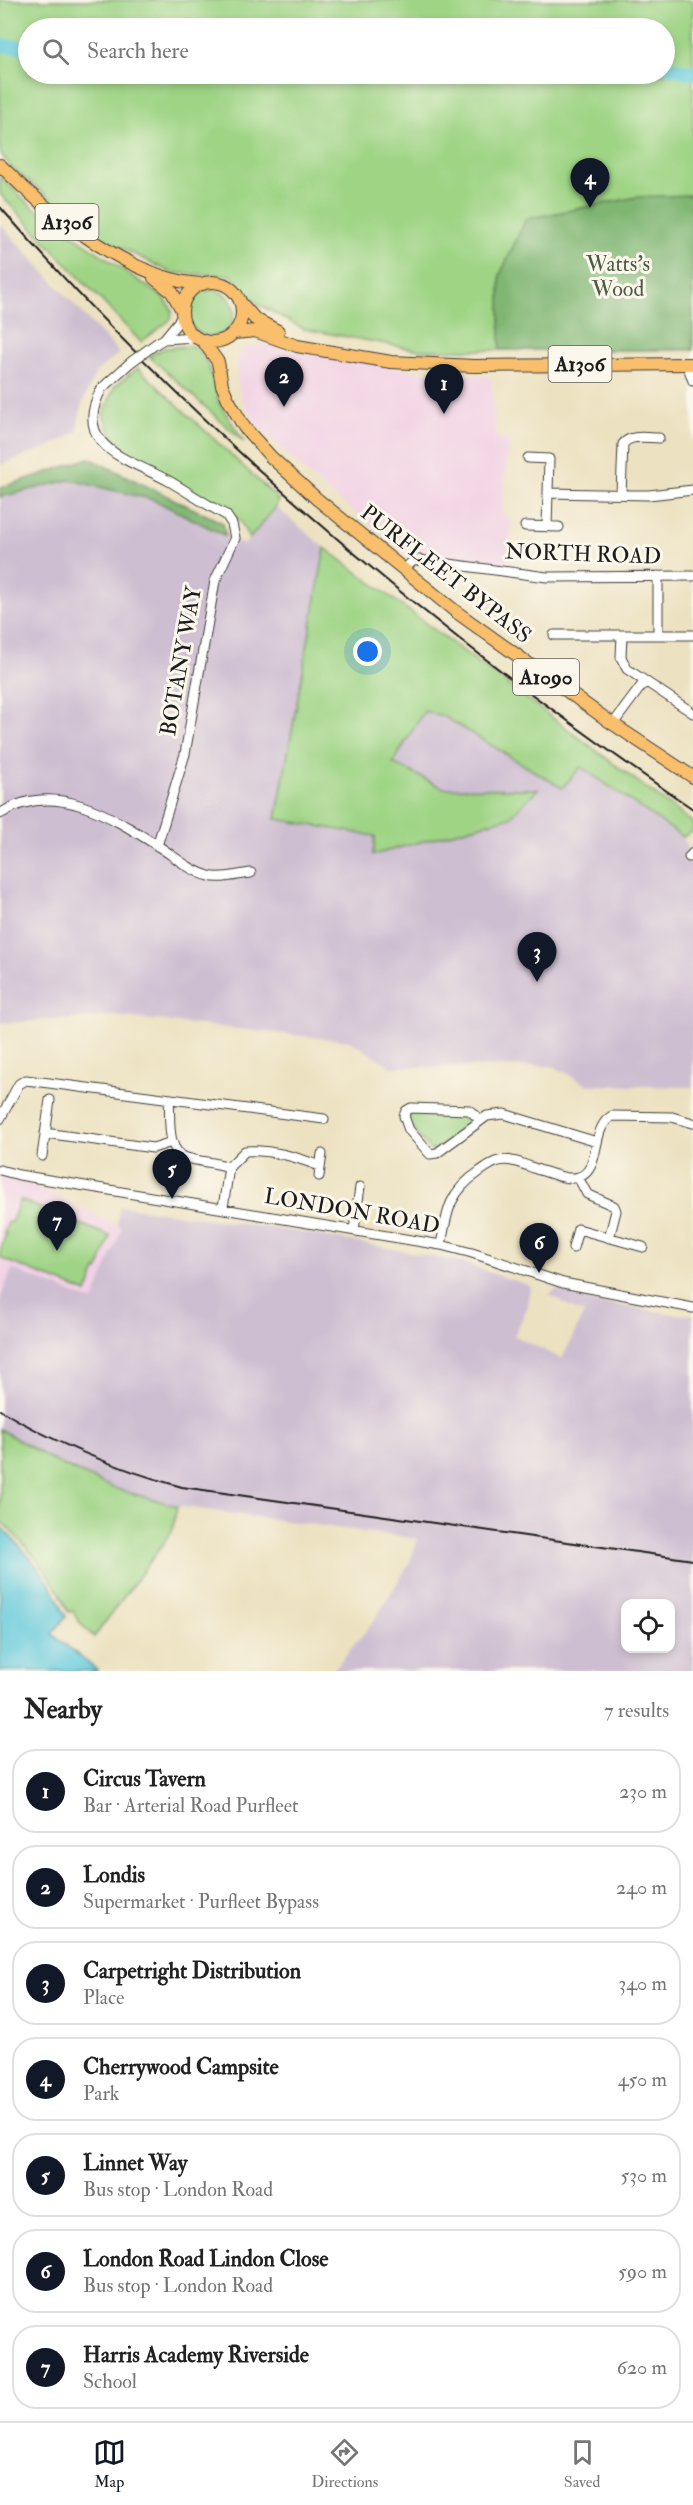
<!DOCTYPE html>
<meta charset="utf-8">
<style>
body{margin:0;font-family:"IM FELL Double Pica",serif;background:#f2f2f2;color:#222}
.controls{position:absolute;right:18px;bottom:18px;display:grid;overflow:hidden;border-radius:12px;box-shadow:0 3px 9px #0003}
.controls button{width:54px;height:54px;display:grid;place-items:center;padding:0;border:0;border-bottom:2px solid #e0e0e0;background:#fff;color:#222;font:30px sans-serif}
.you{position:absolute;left:368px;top:652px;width:21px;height:21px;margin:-15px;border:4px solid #fff;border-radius:50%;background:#1a73e8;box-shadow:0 0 0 9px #1a73e833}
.badge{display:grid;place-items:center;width:39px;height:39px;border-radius:50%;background:#111827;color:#fff;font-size:20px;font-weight:700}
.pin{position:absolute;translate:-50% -50px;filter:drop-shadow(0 2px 3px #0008)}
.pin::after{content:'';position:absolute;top:32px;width:21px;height:18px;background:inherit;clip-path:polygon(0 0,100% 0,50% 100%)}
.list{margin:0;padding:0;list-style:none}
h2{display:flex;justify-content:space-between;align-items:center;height:78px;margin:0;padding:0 24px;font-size:26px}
h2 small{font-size:20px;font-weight:400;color:#767676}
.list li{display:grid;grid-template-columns:39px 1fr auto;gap:18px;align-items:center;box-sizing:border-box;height:84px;margin:0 12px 12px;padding:0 12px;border:2px solid #e0e0e0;border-radius:24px}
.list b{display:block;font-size:22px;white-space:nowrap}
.list p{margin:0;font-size:20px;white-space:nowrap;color:#767676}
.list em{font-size:20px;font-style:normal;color:#767676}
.icon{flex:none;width:33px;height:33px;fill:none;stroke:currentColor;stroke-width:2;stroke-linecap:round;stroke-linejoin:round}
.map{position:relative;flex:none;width:693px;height:1671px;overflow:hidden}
.search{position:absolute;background:#fff;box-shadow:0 3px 9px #0003;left:18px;right:18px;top:18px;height:66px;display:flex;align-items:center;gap:15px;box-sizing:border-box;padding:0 21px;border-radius:33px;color:#767676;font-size:22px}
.sheet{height:750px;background:#fff}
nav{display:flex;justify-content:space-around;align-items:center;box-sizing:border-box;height:84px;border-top:2px solid #e0e0e0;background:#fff;font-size:16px;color:#767676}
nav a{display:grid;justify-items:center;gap:3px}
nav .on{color:#111827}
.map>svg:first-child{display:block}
.built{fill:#f1d0e4}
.industrial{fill:#cebed1;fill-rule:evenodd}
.green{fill:#9fd485;stroke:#5e7850;stroke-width:1.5;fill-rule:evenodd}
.forest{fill:#7fb672;stroke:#4e6947;stroke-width:1.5}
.water{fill:#60c9dc;stroke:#3e727c;stroke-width:1.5}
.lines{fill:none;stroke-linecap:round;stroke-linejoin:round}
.river{stroke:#60c9dc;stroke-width:14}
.minor-casing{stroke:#3b3a35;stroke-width:11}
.major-casing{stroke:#3b3a35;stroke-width:14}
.minor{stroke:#fff;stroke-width:9}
.major{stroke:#f9bf6d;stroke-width:12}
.rail{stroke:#1c1c1c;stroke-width:2}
.minor-bridge-casing{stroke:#3b3a35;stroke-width:11;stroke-linecap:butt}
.minor-bridge{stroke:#fff;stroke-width:9}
.labels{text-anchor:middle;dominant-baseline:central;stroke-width:6;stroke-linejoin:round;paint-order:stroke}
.shield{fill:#fbf7ec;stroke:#5f5e5a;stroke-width:1.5}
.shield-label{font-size:21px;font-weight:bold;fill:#1c1c1c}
.park-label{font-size:22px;fill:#4a5c41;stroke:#fbf7ec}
.street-label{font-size:22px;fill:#1c1c1c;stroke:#fbf7ec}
</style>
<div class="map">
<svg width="693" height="1671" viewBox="0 0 693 1671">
<rect width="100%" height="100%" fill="#fbf7ec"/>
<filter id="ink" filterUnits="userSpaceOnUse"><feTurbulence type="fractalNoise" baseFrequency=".0167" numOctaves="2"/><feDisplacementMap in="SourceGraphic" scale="12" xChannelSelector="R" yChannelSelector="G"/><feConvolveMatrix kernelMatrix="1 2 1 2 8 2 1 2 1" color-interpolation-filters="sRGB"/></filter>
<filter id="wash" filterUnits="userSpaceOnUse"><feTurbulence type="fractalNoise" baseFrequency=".008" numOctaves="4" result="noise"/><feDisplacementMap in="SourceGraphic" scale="24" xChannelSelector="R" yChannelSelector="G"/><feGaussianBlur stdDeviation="1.35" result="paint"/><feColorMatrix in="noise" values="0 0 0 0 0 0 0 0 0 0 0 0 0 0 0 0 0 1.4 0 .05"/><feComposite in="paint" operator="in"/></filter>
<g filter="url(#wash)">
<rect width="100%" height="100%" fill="#ece1c0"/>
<!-- built -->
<path class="built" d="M 264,343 L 390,368 L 491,377 L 496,439 L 509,440 L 502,513 L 511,519 L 511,569 L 410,555 L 332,495 L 280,448 L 256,424 L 242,400 L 237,379 L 238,357 L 244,348 Z
M 0,1173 L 21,1180 L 123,1228 L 93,1303 L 12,1270 L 0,1299 Z"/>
<!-- industrial -->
<path class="industrial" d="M 0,224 L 119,353 L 96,372 L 81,406 L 77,432 L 48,447 L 0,465 Z
M 70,480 L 154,500 L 244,545 L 276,507 L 325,548 L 277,819 L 375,836 L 373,855 L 537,789 L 443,788 L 392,762 L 424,711 L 443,716 L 581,766 L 683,837 L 693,858 L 693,1087 L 588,1085 L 553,1066 L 392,1067 L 350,1041 L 115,1016 L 0,1023 L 0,497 Z
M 120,1206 L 306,1233 L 457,1261 L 530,1286 L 528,1306 L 514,1336 L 562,1359 L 585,1311 L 580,1312 L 549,1295 L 556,1289 L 575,1293 L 592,1301 L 672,1314 L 693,1315 L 693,1671 L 332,1671 L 371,1625 L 409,1564 L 418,1539 L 177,1506 L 113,1488 L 54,1461 L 0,1429 L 0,1299 L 12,1269 L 93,1302 L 122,1228 L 117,1224 ZM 626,1604 L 670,1604 L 670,1648 L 626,1648 Z"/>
<!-- green -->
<path class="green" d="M 0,0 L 693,0 L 693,196 L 656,350 L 419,350 L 304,329 L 250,300 L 231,275 L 172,273 L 98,236 L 11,167 L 0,153 ZM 558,23 L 575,28 L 664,28 L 665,60 L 670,62 L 671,72 L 665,71 L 664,74 L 28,74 L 28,28 L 548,28 Z
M 0,177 L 31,206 L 165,299 L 172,310 L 171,319 L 141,342 L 0,194 Z
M188 313a23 23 0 1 1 46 0a23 23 0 1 1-46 0Z
M 190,346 L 199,349 L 209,367 L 219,403 L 244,442 L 149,356 L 165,348 Z
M 138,368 L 278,499 L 276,507 L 249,539 L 240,520 L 117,446 L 103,415 L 115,386 Z
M 325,548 L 693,823 L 693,831 L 683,837 L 581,767 L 562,788 L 443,716 L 424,711 L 393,763 L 443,788 L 538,789 L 510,817 L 373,855 L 375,836 L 276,819 Z
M 410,1113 L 472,1115 L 474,1121 L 435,1150 L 430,1150 L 408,1122 L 408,1114 Z
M 20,1200 L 110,1236 L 98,1271 L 96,1270 L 87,1293 L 0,1258 L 0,1250 L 6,1234 L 4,1233 L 8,1222 L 11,1223 Z
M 0,1429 L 54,1461 L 113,1488 L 177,1506 L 172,1532 L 94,1637 L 80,1623 L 73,1611 L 69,1612 C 52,1573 30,1550 0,1520 Z"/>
<!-- forest -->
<path class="forest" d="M 693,195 L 693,350 L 500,350 L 500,275 L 526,219 L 637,197 Z
M 89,458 L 223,523 L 226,536 L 154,500 L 70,480 L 0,497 L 0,488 Z"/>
<!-- water -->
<path class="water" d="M 0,1526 C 27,1553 53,1580 66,1617 L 52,1634 L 98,1671 L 0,1671 Z"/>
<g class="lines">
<!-- river -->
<path class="river" d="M 0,45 L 28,48
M 664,66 L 693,73"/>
</g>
</g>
<g filter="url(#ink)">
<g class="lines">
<defs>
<path id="minor" d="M 164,339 L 195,337
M 157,343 L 164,339 L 182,317
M 131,362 L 102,388 C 69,448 132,460 169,481 C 188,492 207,505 226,515 L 232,524 L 235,538 L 215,581 L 185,754 L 157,846
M 687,364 L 693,381
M 528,458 L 549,459 L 547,526
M 548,493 L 649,495 L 693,490
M 621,494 L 623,444 C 631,434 647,438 659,438
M 525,526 L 559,527
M 404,569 L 413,561 L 419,560 L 547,577 L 693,576
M 658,576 L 658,635
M 554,635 L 693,635
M 622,635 L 621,657 L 627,669 L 693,713
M 613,724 L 645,681
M 0,814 C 53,779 111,816 158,846 C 174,856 190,871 209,876 C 221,880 239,874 251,873
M 689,857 L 693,853
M 169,1099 C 171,1117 165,1152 187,1158 C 201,1162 215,1162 229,1167 L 223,1208
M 0,1119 L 19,1084 L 26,1080 L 324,1119
M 481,1120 L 469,1110 L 411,1108 L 406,1111 L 404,1116 L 409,1130 L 430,1154 L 437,1153 L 487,1116 L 504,1114 L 597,1142
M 45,1133 L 153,1148 L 172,1142
M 42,1156 L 50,1100
M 229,1167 L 245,1151 C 271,1149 296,1157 320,1166
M 0,1170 L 19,1175 L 441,1245 L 472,1253 L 563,1283 L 693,1308
M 319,1176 L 322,1154
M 578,1177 L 587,1194 L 614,1206 L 616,1211 L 609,1238
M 354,1230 L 360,1187
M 441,1245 C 447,1211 449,1192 479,1172 C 485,1168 492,1162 499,1161 C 512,1158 527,1166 539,1170 C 551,1173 567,1181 579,1177 C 602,1169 590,1128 612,1116 L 672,1117 L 693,1123
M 573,1248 L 578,1229 L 643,1247"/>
<path id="major" d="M 0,165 C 47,213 135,282 203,284
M 154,278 L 172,292 L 182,310
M182 312a30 30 0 1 1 60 0a30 30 0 1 1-60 0Z
M 240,302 L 255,319 L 278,331
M 234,333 L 255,331 L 297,346 L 391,362 L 474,366 L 693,364
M 203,341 L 218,362 L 222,385 L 228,399 L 244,427 L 271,457 L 317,499 L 455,611 L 613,724 L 693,777"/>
</defs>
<!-- minor casing -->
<use href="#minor" class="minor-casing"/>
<!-- major casing -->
<use href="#major" class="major-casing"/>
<!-- minor -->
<use href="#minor" class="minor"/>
<!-- major -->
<use href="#major" class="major"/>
<!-- rail -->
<path class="rail" d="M 0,207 C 202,438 439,637 693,809
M 0,1410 C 58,1445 117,1469 182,1487 L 693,1560"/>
<defs>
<path id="minor-bridge" d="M 131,362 L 157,343"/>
</defs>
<!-- minor-bridge casing -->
<use href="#minor-bridge" class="minor-bridge-casing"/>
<!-- minor-bridge -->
<use href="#minor-bridge" class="minor-bridge"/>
</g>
</g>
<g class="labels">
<!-- shield labels -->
<g class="shield">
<rect x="35.5" y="204" width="63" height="36" rx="4.5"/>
<rect x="548.5" y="346" width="63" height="36" rx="4.5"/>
<rect x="513" y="659" width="66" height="36" rx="4.5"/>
</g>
<g class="shield-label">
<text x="67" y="222">A1306</text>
<text x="580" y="364">A1306</text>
<text x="546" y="677">A1090</text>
</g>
<!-- park labels -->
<g class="park-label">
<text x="618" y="264">Watts's<tspan x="618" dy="25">Wood</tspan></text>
</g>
<!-- street labels -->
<g class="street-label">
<text transform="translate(583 554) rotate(2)">NORTH ROAD</text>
<text transform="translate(446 574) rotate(38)">PURFLEET BYPASS</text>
<text transform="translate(181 661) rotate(-80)">BOTANY WAY</text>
<text transform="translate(352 1211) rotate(10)">LONDON ROAD</text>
</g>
</g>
</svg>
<div class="controls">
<button><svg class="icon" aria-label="locate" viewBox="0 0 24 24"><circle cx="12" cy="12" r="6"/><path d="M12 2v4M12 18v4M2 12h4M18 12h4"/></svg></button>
</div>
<div class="you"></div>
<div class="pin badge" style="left:444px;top:414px">1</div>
<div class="pin badge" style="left:284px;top:407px">2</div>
<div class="pin badge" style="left:537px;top:982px">3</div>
<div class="pin badge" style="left:590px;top:208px">4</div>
<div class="pin badge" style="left:172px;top:1199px">5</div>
<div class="pin badge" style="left:539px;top:1273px">6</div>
<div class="pin badge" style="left:57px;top:1251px">7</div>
<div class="search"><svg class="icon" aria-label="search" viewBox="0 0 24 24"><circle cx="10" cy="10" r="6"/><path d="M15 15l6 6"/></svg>Search here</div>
</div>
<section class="sheet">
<h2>Nearby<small>7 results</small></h2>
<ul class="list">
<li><span class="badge">1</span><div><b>Circus Tavern</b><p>Bar · Arterial Road Purfleet</p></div><em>230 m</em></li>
<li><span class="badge">2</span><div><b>Londis</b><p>Supermarket · Purfleet Bypass</p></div><em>240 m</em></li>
<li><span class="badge">3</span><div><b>Carpetright Distribution</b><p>Place</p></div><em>340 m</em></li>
<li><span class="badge">4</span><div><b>Cherrywood Campsite</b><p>Park</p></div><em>450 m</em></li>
<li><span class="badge">5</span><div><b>Linnet Way</b><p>Bus stop · London Road</p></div><em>530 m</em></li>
<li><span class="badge">6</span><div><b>London Road Lindon Close</b><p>Bus stop · London Road</p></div><em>590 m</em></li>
<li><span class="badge">7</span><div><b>Harris Academy Riverside</b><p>School</p></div><em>620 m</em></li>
</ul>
</section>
<nav>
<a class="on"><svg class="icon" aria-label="map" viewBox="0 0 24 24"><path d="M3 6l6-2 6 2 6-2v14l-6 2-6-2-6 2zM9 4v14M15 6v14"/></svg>Map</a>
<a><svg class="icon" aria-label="directions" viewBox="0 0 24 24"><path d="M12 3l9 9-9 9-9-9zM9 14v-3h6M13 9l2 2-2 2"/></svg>Directions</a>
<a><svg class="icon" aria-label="saved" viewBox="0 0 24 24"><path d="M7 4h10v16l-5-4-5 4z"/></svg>Saved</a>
</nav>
